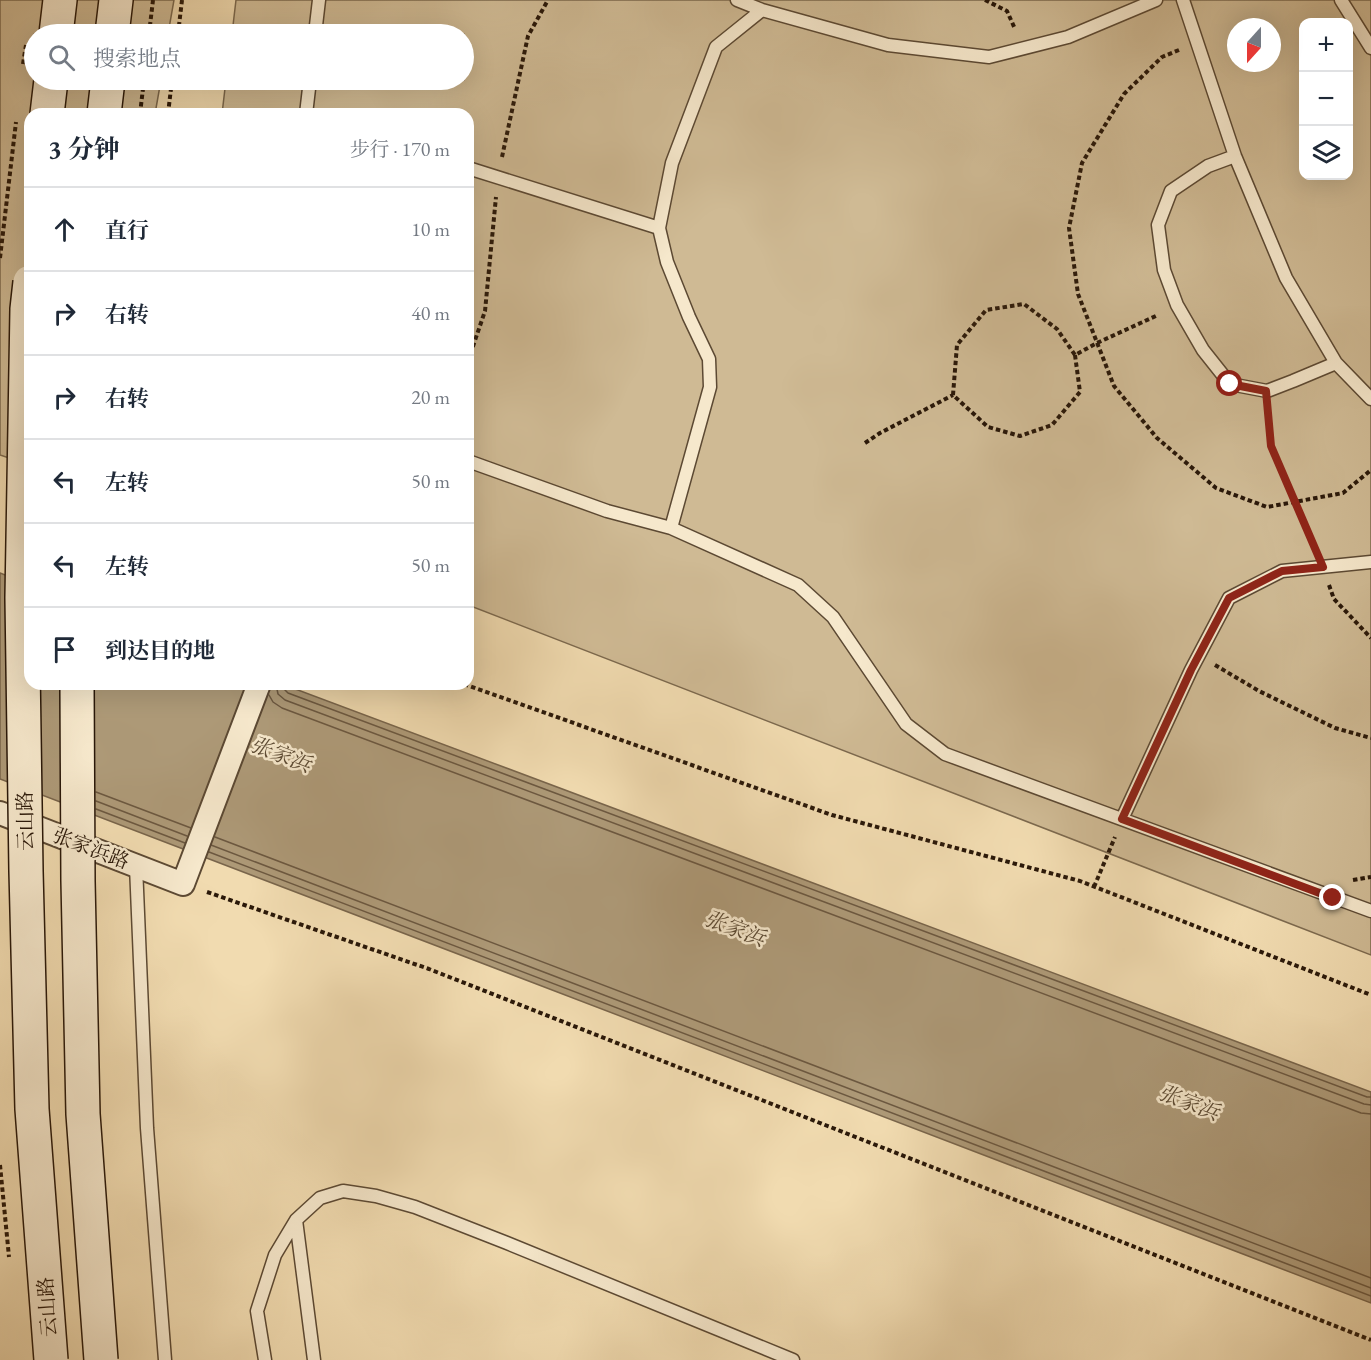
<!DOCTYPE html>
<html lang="zh">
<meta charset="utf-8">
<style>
body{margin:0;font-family:"EB Garamond","Noto Serif SC",serif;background:#f2f2f3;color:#1f2937}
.controls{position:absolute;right:18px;top:18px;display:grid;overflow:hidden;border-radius:12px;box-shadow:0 6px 24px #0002}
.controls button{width:54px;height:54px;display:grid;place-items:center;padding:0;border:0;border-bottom:2px solid #e0e1e3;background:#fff;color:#1f2937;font:30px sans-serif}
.compass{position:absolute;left:1227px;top:18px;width:54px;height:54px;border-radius:50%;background:#fff;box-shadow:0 6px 24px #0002;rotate:201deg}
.stop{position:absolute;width:18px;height:18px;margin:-14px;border:4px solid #8f2418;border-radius:50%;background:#fff}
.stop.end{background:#8f2418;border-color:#fff;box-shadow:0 2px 6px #0008}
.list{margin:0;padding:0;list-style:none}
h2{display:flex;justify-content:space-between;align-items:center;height:78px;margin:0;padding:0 24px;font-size:26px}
h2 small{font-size:20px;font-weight:400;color:#747a83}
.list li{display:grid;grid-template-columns:39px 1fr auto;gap:18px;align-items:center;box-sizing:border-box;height:84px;padding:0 24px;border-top:2px solid #e0e1e3}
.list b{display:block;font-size:22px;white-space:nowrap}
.list em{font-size:20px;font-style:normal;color:#747a83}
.icon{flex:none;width:33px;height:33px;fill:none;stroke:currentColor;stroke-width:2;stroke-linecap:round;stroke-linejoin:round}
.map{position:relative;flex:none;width:1371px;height:1360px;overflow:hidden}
.search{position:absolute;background:#fff;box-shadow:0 6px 24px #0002;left:24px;top:24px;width:450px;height:66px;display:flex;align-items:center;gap:15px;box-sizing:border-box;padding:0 21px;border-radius:33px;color:#747a83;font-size:22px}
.panel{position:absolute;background:#fff;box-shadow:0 6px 24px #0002;left:24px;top:108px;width:450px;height:582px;border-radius:18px}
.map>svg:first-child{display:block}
.green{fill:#cfba94;stroke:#7c694e;stroke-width:1.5;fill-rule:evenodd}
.water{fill:#ad9977;stroke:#79654b;stroke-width:1.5}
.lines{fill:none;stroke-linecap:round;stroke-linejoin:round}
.shore{stroke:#6c5840;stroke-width:1.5}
.lane-casing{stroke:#5c4933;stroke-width:15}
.street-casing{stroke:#5c4933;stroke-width:26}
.secondary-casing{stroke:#2a1809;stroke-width:36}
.path{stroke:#2a1809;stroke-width:4;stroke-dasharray:4.5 3;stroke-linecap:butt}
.lane{stroke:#f6e8cc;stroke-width:12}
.street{stroke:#f6e8cc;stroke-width:22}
.secondary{stroke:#f6e8cc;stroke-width:33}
.secondary-bridge-casing{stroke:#2a1809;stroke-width:36;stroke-linecap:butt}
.secondary-bridge{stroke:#f6e8cc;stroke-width:33}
.route{stroke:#8f2418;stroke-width:8}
.labels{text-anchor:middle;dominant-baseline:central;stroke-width:5;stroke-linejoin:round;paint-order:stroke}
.street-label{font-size:20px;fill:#2a1809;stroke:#f6e8cc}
.water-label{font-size:21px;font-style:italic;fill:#5e4c35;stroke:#f6e8cc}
</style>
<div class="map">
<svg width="1371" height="1360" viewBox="0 0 1371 1360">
<rect width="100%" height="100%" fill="#f1dbb0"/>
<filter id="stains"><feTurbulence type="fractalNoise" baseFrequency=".00333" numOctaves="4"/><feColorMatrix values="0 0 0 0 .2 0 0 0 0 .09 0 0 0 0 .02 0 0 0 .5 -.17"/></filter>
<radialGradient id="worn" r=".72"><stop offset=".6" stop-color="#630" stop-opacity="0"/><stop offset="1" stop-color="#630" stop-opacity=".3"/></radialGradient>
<!-- green -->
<path class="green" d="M 0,0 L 174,0 L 168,34 L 34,34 L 34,80 L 161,80 L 155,114 L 30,114 L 30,465 L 0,455 Z
M 236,0 L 1371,0 L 1371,955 L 468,605 L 468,114 L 222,114 L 226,80 L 464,80 L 464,34 L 232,34 ZM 1304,22 L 1348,22 L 1348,176 L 1304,176 ZM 1236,27 L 1272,27 L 1272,63 L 1236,63 Z"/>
<!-- water -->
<path class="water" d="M 0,573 L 30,585 L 30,684 L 282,684 L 1371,1092 L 1371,1303 L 0,779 Z"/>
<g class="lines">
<!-- shore -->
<path class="shore" d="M 276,684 L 278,694 L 285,700 L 1364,1104 L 1371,1105
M 283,684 L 284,689 L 288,693 L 1367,1097 L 1371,1097
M 269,695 L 273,702 L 282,708 L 1361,1113 L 1371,1114
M 96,792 L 191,828
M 96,801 L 187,836
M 96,809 L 185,843
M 215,837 L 1371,1278
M 211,845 L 1371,1288
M 209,852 L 1371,1296"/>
<defs>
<path id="lane" d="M 737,0 L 762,10 L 888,45 L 989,57 L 1068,37 L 1156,0
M 1183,0 L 1235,156 L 1286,278 L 1336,363 L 1371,399
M 1341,0 L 1371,48
M 315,34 L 319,0
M 306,114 L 310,80
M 1235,156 L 1208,166 L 1171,191 L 1158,225 L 1164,270 L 1177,305 L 1203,350 L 1230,384 L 1267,391 L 1293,381 L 1336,363
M 468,168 L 659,228
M 468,461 L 607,511 L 671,528 L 798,585 L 833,617 L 906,724 L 945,754 L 1371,911
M 671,528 L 710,387 L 709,359 L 689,317 L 667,262 L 659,228 L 672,163 L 716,47 L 762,10
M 1122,819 L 1191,670 L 1229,598 L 1282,571 L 1371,562
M 136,866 L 147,1128 L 165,1360
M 296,1220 L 314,1360
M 265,1360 L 257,1311 L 275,1255 L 296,1220 L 320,1198 L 343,1191 L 376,1196 L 415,1207 L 507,1243 L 793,1360"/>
<path id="street" d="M 0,813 L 183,884 L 259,684"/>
<path id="secondary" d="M 56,34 L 60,0
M 112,34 L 116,0
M 47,114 L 51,80
M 104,114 L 108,80"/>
</defs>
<!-- lane casing -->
<use href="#lane" class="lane-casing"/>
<!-- street casing -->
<use href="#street" class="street-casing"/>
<!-- secondary casing -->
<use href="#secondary" class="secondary-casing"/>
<!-- path -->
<path class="path" d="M 985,0 L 1007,11 L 1015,29
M 149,34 L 153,0
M 178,34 L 182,0
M 1179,50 L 1162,57 L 1124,94 L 1082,163 L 1069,228 L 1078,294 L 1114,386 L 1157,438 L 1216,488 L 1267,507 L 1343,493 L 1371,470
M 23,64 L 26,45
M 140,114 L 144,80
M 168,114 L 172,80
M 502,157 L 528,36 L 548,0
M 0,258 L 16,122
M 1075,355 L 1080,392 L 1052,425 L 1020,436 L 988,427 L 953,395 L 957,345 L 986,310 L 1024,304 L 1057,329 L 1075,355 L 1097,343 L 1158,315
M 468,361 L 485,311 L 496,197
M 1268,411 L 1271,446 L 1314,548
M 865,443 L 880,433 L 953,395
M 1329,585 L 1334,599 L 1371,638
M 1215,665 L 1259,691 L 1335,728 L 1371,738
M 464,684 L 832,815 L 1080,881 L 1371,995
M 1353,880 L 1371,877
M 1094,887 L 1115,837
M 207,892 L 429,969 L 1371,1340
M 0,1165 L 9,1257"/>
<!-- lane -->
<use href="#lane" class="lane"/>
<!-- street -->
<use href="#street" class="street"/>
<!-- secondary -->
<use href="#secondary" class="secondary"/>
<defs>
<path id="secondary-bridge" d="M 30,282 L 27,309 L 22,598 L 26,871 L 32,1109 L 51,1360
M 77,684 L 78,881 L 83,1114 L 101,1360"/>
</defs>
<!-- secondary-bridge casing -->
<use href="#secondary-bridge" class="secondary-bridge-casing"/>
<!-- secondary-bridge -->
<use href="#secondary-bridge" class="secondary-bridge"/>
</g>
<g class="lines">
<!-- route -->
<path class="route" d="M 1230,384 L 1266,391 L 1271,446 L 1323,567 L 1282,571 L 1229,598 L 1191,670 L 1122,819 L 1333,898"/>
</g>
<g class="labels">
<!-- street labels -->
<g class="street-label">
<text transform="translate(25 821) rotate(-91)">云山路</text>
<text transform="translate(91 848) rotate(21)">张家浜路</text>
<text transform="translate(47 1307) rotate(-94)">云山路</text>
</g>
<!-- water labels -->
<g class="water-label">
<text transform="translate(281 754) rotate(21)">张家浜</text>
<text transform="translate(735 928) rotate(21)">张家浜</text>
<text transform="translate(1189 1102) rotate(21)">张家浜</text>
</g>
</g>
<rect width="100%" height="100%" filter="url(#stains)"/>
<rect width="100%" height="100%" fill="url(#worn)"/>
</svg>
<div class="controls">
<button>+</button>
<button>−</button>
<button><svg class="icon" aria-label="layers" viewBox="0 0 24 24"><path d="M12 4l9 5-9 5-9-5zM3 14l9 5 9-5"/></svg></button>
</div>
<svg class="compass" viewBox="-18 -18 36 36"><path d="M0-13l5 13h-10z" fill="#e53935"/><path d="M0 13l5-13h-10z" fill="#747a83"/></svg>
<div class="stop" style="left:1230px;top:384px"></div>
<div class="stop end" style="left:1333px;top:898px"></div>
<div class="search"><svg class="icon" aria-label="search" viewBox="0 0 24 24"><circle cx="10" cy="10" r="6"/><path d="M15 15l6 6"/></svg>搜索地点</div>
<section class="panel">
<h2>3 分钟<small>步行 · 170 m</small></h2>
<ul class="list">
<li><svg class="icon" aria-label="ahead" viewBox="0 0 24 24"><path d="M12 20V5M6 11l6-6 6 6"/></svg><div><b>直行</b></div><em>10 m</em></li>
<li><svg class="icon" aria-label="right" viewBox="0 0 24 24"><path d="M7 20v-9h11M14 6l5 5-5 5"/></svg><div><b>右转</b></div><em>40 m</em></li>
<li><svg class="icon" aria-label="right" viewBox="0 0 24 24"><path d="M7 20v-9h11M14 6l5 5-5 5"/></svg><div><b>右转</b></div><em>20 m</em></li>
<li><svg class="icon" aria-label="left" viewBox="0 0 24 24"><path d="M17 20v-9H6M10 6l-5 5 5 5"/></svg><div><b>左转</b></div><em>50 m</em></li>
<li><svg class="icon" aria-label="left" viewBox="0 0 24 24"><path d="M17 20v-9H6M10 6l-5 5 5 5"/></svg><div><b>左转</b></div><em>50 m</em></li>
<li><svg class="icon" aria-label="arrive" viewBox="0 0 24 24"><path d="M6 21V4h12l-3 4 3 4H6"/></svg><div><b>到达目的地</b></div></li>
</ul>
</section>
</div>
